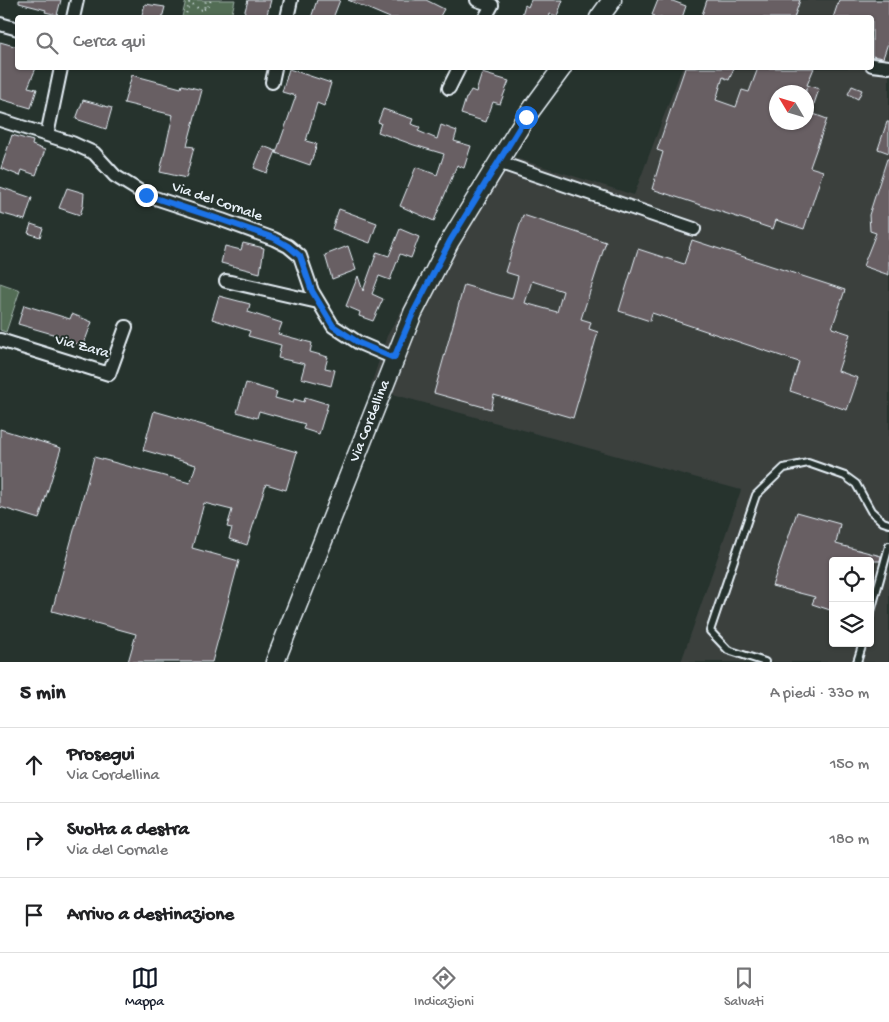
<!DOCTYPE html>
<html lang="it">
<meta charset="utf-8">
<style>
body{margin:0;font-family:"Gochi Hand",sans-serif;background:#f2f2f2;color:#202124}
.controls{position:absolute;right:15px;bottom:15px;display:grid;overflow:hidden;border-radius:5px;box-shadow:0 1px 4px #0004}
.controls button{width:45px;height:45px;display:grid;place-items:center;padding:0;border:0;border-bottom:1px solid #e0e0e0;background:#fff;color:#202124;font:25px sans-serif}
.compass{position:absolute;left:769px;top:85px;width:45px;height:45px;border-radius:50%;background:#fff;box-shadow:0 1px 4px #0004;rotate:308deg}
.stop{position:absolute;width:15px;height:15px;margin:-11px;border:4px solid #1a73e8;border-radius:50%;background:#fff}
.stop.end{background:#1a73e8;border-color:#fff;box-shadow:0 1px 5px #0008}
.list{margin:0;padding:0;list-style:none}
h2{display:flex;justify-content:space-between;align-items:center;height:65px;margin:0;padding:0 20px;font-size:21px}
h2 small{font-size:16px;font-weight:400;color:#757577}
.list li{display:grid;grid-template-columns:32px 1fr auto;gap:15px;align-items:center;box-sizing:border-box;height:75px;padding:0 20px;border-top:1px solid #e0e0e0}
.list b{display:block;font-size:19px;white-space:nowrap}
.list p{margin:0;font-size:16px;white-space:nowrap;color:#757577}
.list em{font-size:16px;font-style:normal;color:#757577}
.icon{flex:none;width:28px;height:28px;fill:none;stroke:currentColor;stroke-width:2;stroke-linecap:round;stroke-linejoin:round}
.map{position:relative;flex:none;width:889px;height:662px;overflow:hidden}
.search{position:absolute;background:#fff;box-shadow:0 1px 4px #0004;left:15px;right:15px;top:15px;height:55px;display:flex;align-items:center;gap:12px;box-sizing:border-box;padding:0 18px;border-radius:5px;color:#757577;font-size:19px}
.sheet{height:290px;background:#fff}
nav{display:flex;justify-content:space-around;align-items:center;box-sizing:border-box;height:70px;border-top:1px solid #e0e0e0;background:#fff;font-size:14px;color:#757577}
nav a{display:grid;justify-items:center;gap:2px}
nav .on{color:#111827}
.map>svg:first-child{display:block}
.built{fill:#3a403e;fill-rule:evenodd}
.green{fill:#526d54;stroke:#9dafa6}
.building{fill:#675e64;stroke:#e8f1f8;fill-rule:evenodd}
.lines{fill:none;stroke-linecap:round;stroke-linejoin:round}
.lane-casing{stroke:#e8f1f8;stroke-width:10}
.street-casing{stroke:#e8f1f8;stroke-width:16}
.secondary-casing{stroke:#e8f1f8;stroke-width:21}
.path{stroke:#e8f1f8;stroke-width:2;stroke-dasharray:1 4;stroke-linecap:butt}
.lane{stroke:#26332d;stroke-width:6}
.street{stroke:#26332d;stroke-width:12}
.secondary{stroke:#26332d;stroke-width:18}
.route{stroke:#1a73e8;stroke-width:6}
.labels{text-anchor:middle;dominant-baseline:central;stroke-width:4;stroke-linejoin:round;paint-order:stroke}
.street-label{font-size:15px;fill:#e8f1f8;stroke:#26332d}
</style>
<div class="map">
<svg width="889" height="662" viewBox="0 0 889 662">
<rect width="100%" height="100%" fill="#26332d"/>
<filter id="ink" filterUnits="userSpaceOnUse"><feTurbulence type="fractalNoise" baseFrequency=".02" numOctaves="2"/><feDisplacementMap in="SourceGraphic" scale="10" xChannelSelector="R" yChannelSelector="G"/><feConvolveMatrix kernelMatrix="1 2 1 2 8 2 1 2 1" color-interpolation-filters="sRGB"/></filter>
<g filter="url(#ink)">
<!-- built -->
<path class="built" d="M 706,0 L 889,0 L 889,662 L 681,662 L 741,490 L 370,388 L 387,336 L 493,151 L 634,195 L 682,68 L 872,68 L 872,18 L 700,17 ZM 776,92 L 806,92 L 806,122 L 776,122 ZM 833,561 L 870,561 L 870,643 L 833,643 Z"/>
<!-- green -->
<path class="green" d="M 186,0 L 235,0 L 231,17 L 182,17 Z
M 0,283 L 20,290 L 6,332 L 0,330 Z"/>
<!-- building -->
<path class="building" d="M 19,0 L 61,0 L 57,15 L 45,12 L 46,10 L 19,3 Z
M 248,0 L 271,0 L 266,18 L 243,18 Z
M 317,0 L 340,0 L 333,18 L 311,18 Z
M 348,0 L 426,0 L 444,9 L 439,18 L 390,18 Z
M 531,0 L 563,0 L 557,16 L 550,14 L 549,18 L 521,18 L 525,5 L 528,7 Z
M 658,0 L 670,0 L 686,6 L 682,18 L 654,18 L 654,16 L 652,15 Z
M 707,0 L 800,0 L 794,18 L 701,18 Z
M 839,0 L 889,0 L 889,40 L 883,58 L 872,56 L 872,18 L 833,18 Z
M 145,4 L 165,7 L 162,18 L 141,18 Z
M 0,42 L 18,47 L 18,68 L 36,68 L 28,87 L 37,89 L 31,108 L 0,99 Z
M 685,68 L 734,68 L 729,80 L 723,77 L 716,100 L 736,107 L 742,90 L 749,92 L 758,68 L 814,68 L 807,85 L 819,89 L 811,113 L 827,119 L 810,167 L 823,171 L 804,229 L 776,220 L 773,229 L 652,189 L 663,152 L 657,150 ZM 806,88 L 806,122 L 776,122 L 776,92 L 805,92 Z
M 289,69 L 331,83 L 324,106 L 317,103 L 306,141 L 317,144 L 310,165 L 276,153 L 296,96 L 282,92 Z
M 482,73 L 509,81 L 500,104 L 493,102 L 486,122 L 461,114 L 466,98 L 467,98 L 471,90 L 476,92 Z
M 132,75 L 181,88 L 182,85 L 202,90 L 187,146 L 194,147 L 186,178 L 160,172 L 173,115 L 124,103 Z
M 852,86 L 862,90 L 858,99 L 848,94 Z
M 83,100 L 112,108 L 106,129 L 76,119 Z
M 383,109 L 413,119 L 411,124 L 420,127 L 418,131 L 437,139 L 441,125 L 457,131 L 454,141 L 471,146 L 464,168 L 457,165 L 434,221 L 400,206 L 416,167 L 437,175 L 444,154 L 414,145 L 378,132 L 381,123 L 378,122 Z
M 887,122 L 889,122 L 889,153 L 878,149 Z
M 12,135 L 33,141 L 32,145 L 45,150 L 36,175 L 22,170 L 20,176 L 1,168 Z
M 263,146 L 276,151 L 267,173 L 254,168 Z
M 887,159 L 889,159 L 889,275 L 863,266 L 876,233 L 870,231 L 869,215 Z
M 0,187 L 32,198 L 25,220 L 0,213 Z
M 67,188 L 84,193 L 83,206 L 80,215 L 59,208 Z
M 339,209 L 377,223 L 370,243 L 332,229 Z
M 523,215 L 606,242 L 581,319 L 591,322 L 589,329 L 598,332 L 573,418 L 494,395 L 491,409 L 434,393 L 464,285 L 512,299 L 518,276 L 505,272 ZM 532,281 L 563,291 L 557,312 L 525,303 Z
M 31,224 L 43,228 L 40,237 L 28,233 Z
M 400,229 L 419,237 L 411,258 L 400,254 L 390,280 L 379,276 L 372,294 L 383,299 L 373,321 L 359,316 L 360,312 L 346,306 L 358,276 L 363,291 L 377,252 L 389,256 Z
M 692,240 L 845,290 L 832,328 L 850,334 L 838,371 L 858,378 L 847,410 L 790,391 L 799,362 L 652,313 L 650,321 L 619,311 L 638,249 L 684,264 Z
M 243,243 L 264,248 L 260,273 L 221,263 L 225,246 L 241,250 Z
M 348,246 L 356,270 L 332,279 L 325,255 Z
M 219,296 L 250,304 L 248,312 L 282,323 L 278,334 L 312,343 L 310,352 L 328,357 L 325,368 L 335,370 L 331,386 L 301,378 L 305,364 L 278,358 L 281,345 L 248,336 L 250,331 L 212,319 Z
M 24,305 L 70,319 L 72,314 L 92,322 L 83,346 L 63,339 L 63,337 L 18,324 Z
M 246,383 L 277,392 L 275,398 L 293,403 L 294,399 L 304,402 L 305,397 L 328,404 L 319,434 L 303,429 L 305,424 L 259,411 L 257,418 L 237,412 Z
M 154,411 L 297,452 L 286,490 L 266,484 L 247,545 L 229,539 L 232,528 L 227,527 L 232,510 L 204,503 L 192,548 L 239,561 L 212,662 L 128,662 L 136,634 L 52,611 L 94,457 L 190,483 L 196,465 L 143,450 Z
M 0,429 L 61,448 L 39,519 L 0,507 Z
M 797,512 L 840,524 L 836,544 L 881,556 L 880,561 L 833,561 L 833,611 L 812,604 L 815,597 L 772,586 Z"/>
<g class="lines">
<defs>
<path id="lane" d="M 870,615 L 889,546
M 765,662 L 728,650 L 710,631 L 756,495 L 784,468 L 808,463 L 845,476 L 856,484 L 871,511 L 883,522 L 889,524
M 857,662 L 863,643"/>
<path id="street" d="M 477,0 L 492,5 L 485,18
M 73,18 L 77,0
M 287,18 L 291,0
M 0,24 L 18,29
M 872,65 L 889,67
M 272,82 L 275,68
M 449,88 L 459,68
M 0,120 L 72,143 L 94,153 L 115,176 L 146,195 L 222,220 L 274,239 L 288,246 L 300,256 L 312,291 L 333,326 L 359,343 L 394,358
M 47,135 L 61,68
M 498,162 L 694,229
M 226,281 L 318,302
M 0,340 L 109,374 L 126,327"/>
<g id="secondary">
<path d="M 599,18 L 612,0"/>
<path id="s1" d="M 275,662 L 413,313 L 450,241 L 526,117 L 562,68"/>
</g>
</defs>
<!-- lane casing -->
<use href="#lane" class="lane-casing"/>
<!-- street casing -->
<use href="#street" class="street-casing"/>
<!-- secondary casing -->
<use href="#secondary" class="secondary-casing"/>
<!-- path -->
<path class="path" d="M 189,1 L 200,10 L 204,9 L 206,0
M 204,9 L 208,7 L 211,0
M 185,18 L 190,0"/>
<!-- lane -->
<use href="#lane" class="lane"/>
<!-- street -->
<use href="#street" class="street"/>
<!-- secondary -->
<use href="#secondary" class="secondary"/>
</g>
</g>
<g class="lines" filter="url(#ink)">
<!-- route -->
<path class="route" d="M 146,195 L 222,220 L 274,238 L 288,246 L 300,256 L 312,291 L 333,326 L 359,343 L 394,358 L 413,313 L 450,241 L 526,117"/>
</g>
<g class="labels">
<!-- street labels -->
<g class="street-label">
<text transform="translate(217 202) rotate(19)">Via del Cornale</text>
<text transform="translate(82 347) rotate(15)">Via Zara</text>
<text stroke="none"><textPath href="#s1" startOffset="259">Via Cordellina</textPath></text>
</g>
</g>
</svg>
<div class="controls">
<button><svg class="icon" aria-label="locate" viewBox="0 0 24 24"><circle cx="12" cy="12" r="6"/><path d="M12 2v4M12 18v4M2 12h4M18 12h4"/></svg></button>
<button><svg class="icon" aria-label="layers" viewBox="0 0 24 24"><path d="M12 4l9 5-9 5-9-5zM3 14l9 5 9-5"/></svg></button>
</div>
<svg class="compass" viewBox="-18 -18 36 36"><path d="M0-13l5 13h-10z" fill="#e53935"/><path d="M0 13l5-13h-10z" fill="#757577"/></svg>
<div class="stop" style="left:526px;top:117px"></div>
<div class="stop end" style="left:146px;top:195px"></div>
<div class="search"><svg class="icon" aria-label="search" viewBox="0 0 24 24"><circle cx="10" cy="10" r="6"/><path d="M15 15l6 6"/></svg>Cerca qui</div>
</div>
<section class="sheet">
<h2>5 min<small>A piedi · 330 m</small></h2>
<ul class="list">
<li><svg class="icon" aria-label="ahead" viewBox="0 0 24 24"><path d="M12 20V5M6 11l6-6 6 6"/></svg><div><b>Prosegui</b><p>Via Cordellina</p></div><em>150 m</em></li>
<li><svg class="icon" aria-label="right" viewBox="0 0 24 24"><path d="M7 20v-9h11M14 6l5 5-5 5"/></svg><div><b>Svolta a destra</b><p>Via del Cornale</p></div><em>180 m</em></li>
<li><svg class="icon" aria-label="arrive" viewBox="0 0 24 24"><path d="M6 21V4h12l-3 4 3 4H6"/></svg><div><b>Arrivo a destinazione</b></div></li>
</ul>
</section>
<nav>
<a class="on"><svg class="icon" aria-label="map" viewBox="0 0 24 24"><path d="M3 6l6-2 6 2 6-2v14l-6 2-6-2-6 2zM9 4v14M15 6v14"/></svg>Mappa</a>
<a><svg class="icon" aria-label="directions" viewBox="0 0 24 24"><path d="M12 3l9 9-9 9-9-9zM9 14v-3h6M13 9l2 2-2 2"/></svg>Indicazioni</a>
<a><svg class="icon" aria-label="saved" viewBox="0 0 24 24"><path d="M7 4h10v16l-5-4-5 4z"/></svg>Salvati</a>
</nav>
